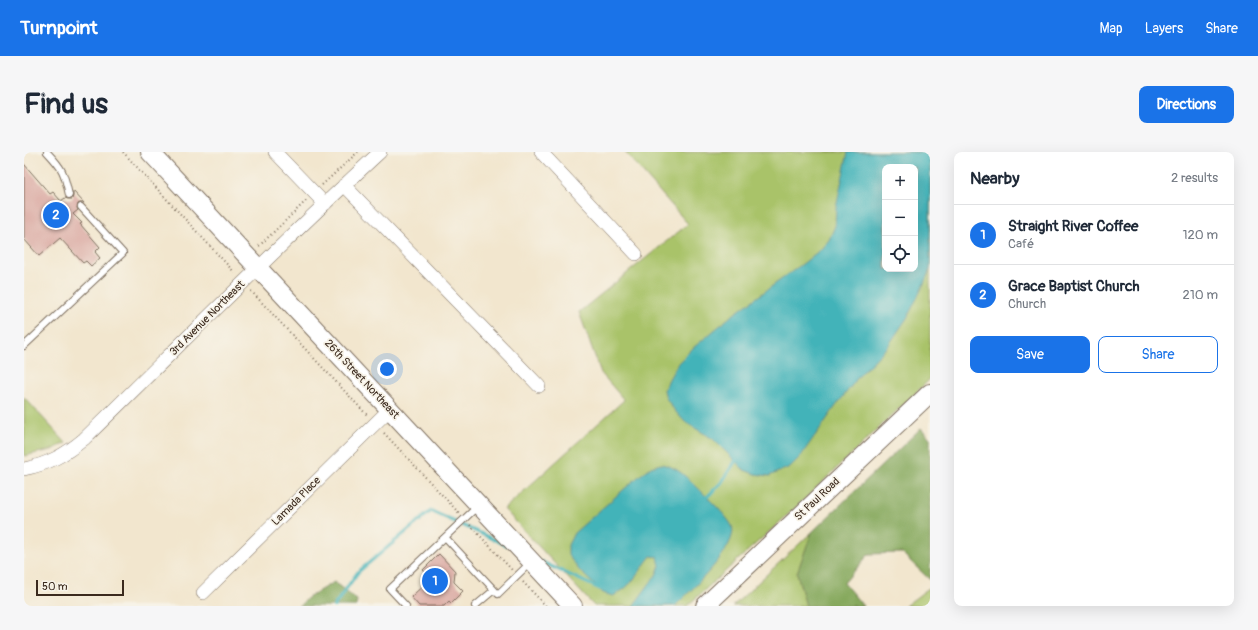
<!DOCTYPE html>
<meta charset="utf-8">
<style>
body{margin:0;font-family:Pangolin,sans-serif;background:#f6f6f7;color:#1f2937}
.controls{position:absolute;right:12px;top:12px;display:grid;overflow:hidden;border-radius:8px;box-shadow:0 4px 16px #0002}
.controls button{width:36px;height:36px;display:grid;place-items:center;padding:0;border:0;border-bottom:1px solid #e0e1e3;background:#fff;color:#1f2937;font:20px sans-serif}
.scale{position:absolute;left:12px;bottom:10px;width:88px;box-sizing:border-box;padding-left:4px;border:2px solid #3b2a1e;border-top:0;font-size:11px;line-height:14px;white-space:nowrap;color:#3b2a1e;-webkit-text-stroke:3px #f7f3e8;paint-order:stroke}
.you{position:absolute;left:363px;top:217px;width:14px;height:14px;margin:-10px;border:3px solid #fff;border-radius:50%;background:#1a73e8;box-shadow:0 0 0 6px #1a73e833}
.badge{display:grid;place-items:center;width:26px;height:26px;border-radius:50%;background:#1a73e8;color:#fff;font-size:13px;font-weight:700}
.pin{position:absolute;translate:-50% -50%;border:2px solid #fff;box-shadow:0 1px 4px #0006}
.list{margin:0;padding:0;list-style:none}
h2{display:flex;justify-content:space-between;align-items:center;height:52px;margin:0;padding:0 16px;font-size:17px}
h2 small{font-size:13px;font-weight:400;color:#747a83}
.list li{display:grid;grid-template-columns:26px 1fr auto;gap:12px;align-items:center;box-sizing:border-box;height:60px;padding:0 16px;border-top:1px solid #e0e1e3}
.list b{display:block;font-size:15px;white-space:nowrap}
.list p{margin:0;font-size:13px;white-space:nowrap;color:#747a83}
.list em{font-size:13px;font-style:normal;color:#747a83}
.actions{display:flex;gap:8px;padding:12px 16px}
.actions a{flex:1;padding:9px 0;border:1px solid #1a73e8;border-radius:8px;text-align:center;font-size:14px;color:#1a73e8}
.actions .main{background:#1a73e8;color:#fff}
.icon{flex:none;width:22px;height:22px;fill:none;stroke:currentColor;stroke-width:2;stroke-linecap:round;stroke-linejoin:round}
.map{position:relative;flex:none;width:906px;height:454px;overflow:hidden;border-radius:8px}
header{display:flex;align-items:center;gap:24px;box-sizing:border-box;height:56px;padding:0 20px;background:#1a73e8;color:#fff}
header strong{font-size:19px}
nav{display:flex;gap:22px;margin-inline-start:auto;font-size:14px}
.intro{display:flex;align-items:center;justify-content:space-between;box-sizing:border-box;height:96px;padding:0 24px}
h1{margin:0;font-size:28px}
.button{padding:10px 18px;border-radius:8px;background:#1a73e8;color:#fff;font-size:14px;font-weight:700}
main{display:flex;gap:24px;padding:0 24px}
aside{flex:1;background:#fff;border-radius:8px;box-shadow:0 4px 16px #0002}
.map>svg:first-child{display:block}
.green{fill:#a9c369;stroke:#727644;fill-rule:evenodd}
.forest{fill:#86a95d;stroke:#606a3e}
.water{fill:#42b3b9;stroke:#3e6e6c;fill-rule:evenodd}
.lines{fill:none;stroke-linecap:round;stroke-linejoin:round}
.stream{stroke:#42b3b9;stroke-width:3.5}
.building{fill:#d9a69f}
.lane-casing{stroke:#7b6c5c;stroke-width:8}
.street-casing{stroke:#7b6c5c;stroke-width:14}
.secondary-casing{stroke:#7b6c5c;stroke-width:20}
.path{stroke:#7b6c5c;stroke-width:2;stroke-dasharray:1 3;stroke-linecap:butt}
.lane{stroke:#fff;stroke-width:6}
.street{stroke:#fff;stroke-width:13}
.secondary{stroke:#fff;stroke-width:18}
.labels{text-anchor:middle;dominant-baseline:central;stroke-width:3.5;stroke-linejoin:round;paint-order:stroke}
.street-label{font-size:11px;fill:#3b2a1e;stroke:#f7f3e8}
</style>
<header>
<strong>Turnpoint</strong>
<nav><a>Map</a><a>Layers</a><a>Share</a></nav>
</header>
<div class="intro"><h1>Find us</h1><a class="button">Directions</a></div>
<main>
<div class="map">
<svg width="906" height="454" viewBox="0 0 906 454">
<rect width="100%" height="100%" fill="#f7f3e8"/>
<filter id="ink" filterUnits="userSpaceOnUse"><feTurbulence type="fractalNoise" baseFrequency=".025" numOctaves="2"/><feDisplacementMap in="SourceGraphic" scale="8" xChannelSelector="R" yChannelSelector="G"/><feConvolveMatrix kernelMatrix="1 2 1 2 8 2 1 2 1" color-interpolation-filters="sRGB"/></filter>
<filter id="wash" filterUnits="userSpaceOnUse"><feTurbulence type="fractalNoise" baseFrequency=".012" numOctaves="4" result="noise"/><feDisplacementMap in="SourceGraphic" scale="16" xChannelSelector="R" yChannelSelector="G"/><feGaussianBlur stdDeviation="0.9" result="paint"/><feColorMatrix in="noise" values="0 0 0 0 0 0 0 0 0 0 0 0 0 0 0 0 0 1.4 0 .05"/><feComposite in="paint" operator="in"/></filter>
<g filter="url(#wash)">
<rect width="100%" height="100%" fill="#f2e6ce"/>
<!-- green -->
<path class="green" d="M 601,0 L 906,0 L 906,227 L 768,359 L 663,454 L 570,454 L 480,357 L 600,248 L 577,221 L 555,160 L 664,72 ZM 861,15 L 891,15 L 891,117 L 861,117 Z
M 0,245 L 42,291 L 27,298 L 0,304 Z
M 788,380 L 773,421 L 782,454 L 709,454 Z
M 906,435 L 906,454 L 881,454 Z"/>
<!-- forest -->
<path class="forest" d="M 897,276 L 906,286 L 906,428 L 878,401 L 845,402 L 820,431 L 839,454 L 782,454 L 773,421 L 788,380 Z
M 310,430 L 333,448 L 332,454 L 275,454 L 286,444 Z"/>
<!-- water -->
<path class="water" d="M 824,0 L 906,0 L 906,117 L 898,136 L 883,166 L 864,194 L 835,224 L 812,254 L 776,305 L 766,315 L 745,324 L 731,322 L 720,318 L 689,287 L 661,270 L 651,259 L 642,246 L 640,238 L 645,227 L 654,211 L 669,196 L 706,165 L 781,110 L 797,97 L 805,88 L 811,74 L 812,55 ZM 861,15 L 891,15 L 891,117 L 861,117 Z
M 637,312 C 641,313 646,314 649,316 C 658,319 677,339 684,346 C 691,353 704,366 708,374 C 716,394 664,441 651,454 L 609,454 L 632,423 L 636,414 L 634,405 L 627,404 C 614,420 608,435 589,444 L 579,441 L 555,418 L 544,403 L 544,393 L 550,381 L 614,325 L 627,315 Z"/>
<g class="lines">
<!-- stream -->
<path class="stream" d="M 681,347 L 697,331 L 714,305
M 518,410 L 576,437
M 310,454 L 334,420 L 407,359 L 482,393"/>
</g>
<g id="blocks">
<!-- building -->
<path class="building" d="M 0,12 L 26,42 L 29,40 L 37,49 L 41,46 L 44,47 L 48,47 L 49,44 L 49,39 L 60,51 L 56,51 L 54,52 L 53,56 L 54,58 L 49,62 L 58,71 L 56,72 L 76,95 L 71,100 L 76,106 L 67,114 L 62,109 L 59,111 L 36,86 L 15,104 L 0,87 Z
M 415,402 L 431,419 L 430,430 L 439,439 L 427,451 L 425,449 L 420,454 L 395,454 L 387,445 L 407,426 L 399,418 Z"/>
</g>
</g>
<g filter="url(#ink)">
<use href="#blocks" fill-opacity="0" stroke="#7b6c5c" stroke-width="1"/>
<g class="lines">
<defs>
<path id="lane" d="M 23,0 C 39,17 40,20 45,43
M 0,194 L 99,101 L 57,55
M 421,385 L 474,442 L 506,411
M 382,454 L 366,437 L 454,354
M 451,454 L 470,438"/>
<path id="street" d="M 251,0 L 301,52
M 517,0 L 612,102
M 320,33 L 515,234
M 0,317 C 24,312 41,303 60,287 C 158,191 255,93 356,0
M 179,441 L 366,257"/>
<path id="secondary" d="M 126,0 L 549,454
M 681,454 L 906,241"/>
</defs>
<!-- lane casing -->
<use href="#lane" class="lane-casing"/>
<!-- street casing -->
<use href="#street" class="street-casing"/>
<!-- secondary casing -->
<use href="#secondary" class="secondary-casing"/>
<!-- path -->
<path class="path" d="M 99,0 L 211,121
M 298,33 L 334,0
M 235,94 L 282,49
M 227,139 L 343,263
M 360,281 L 435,361
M 446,373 L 488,418
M 499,430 L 522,454"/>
<!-- lane -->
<use href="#lane" class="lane"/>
<!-- street -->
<use href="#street" class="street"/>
<!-- secondary -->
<use href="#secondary" class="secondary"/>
</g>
</g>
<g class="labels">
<!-- street labels -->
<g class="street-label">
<text transform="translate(183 166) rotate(-45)">3rd Avenue Northeast</text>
<text transform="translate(338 227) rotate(47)">26th Street Northeast</text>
<text transform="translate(793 347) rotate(-43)">St Paul Road</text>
<text transform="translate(272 349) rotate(-45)">Lamada Place</text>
</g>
</g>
</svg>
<div class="controls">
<button>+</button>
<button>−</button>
<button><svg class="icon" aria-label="locate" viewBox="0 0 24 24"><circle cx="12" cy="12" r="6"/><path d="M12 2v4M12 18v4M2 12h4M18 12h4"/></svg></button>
</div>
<div class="scale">50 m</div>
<div class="you"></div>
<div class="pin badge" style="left:411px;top:429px">1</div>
<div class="pin badge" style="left:32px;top:63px">2</div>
</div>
<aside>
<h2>Nearby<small>2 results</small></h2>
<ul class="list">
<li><span class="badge">1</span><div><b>Straight River Coffee</b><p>Café</p></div><em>120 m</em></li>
<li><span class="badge">2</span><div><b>Grace Baptist Church</b><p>Church</p></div><em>210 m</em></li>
</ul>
<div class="actions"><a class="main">Save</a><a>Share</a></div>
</aside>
</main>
